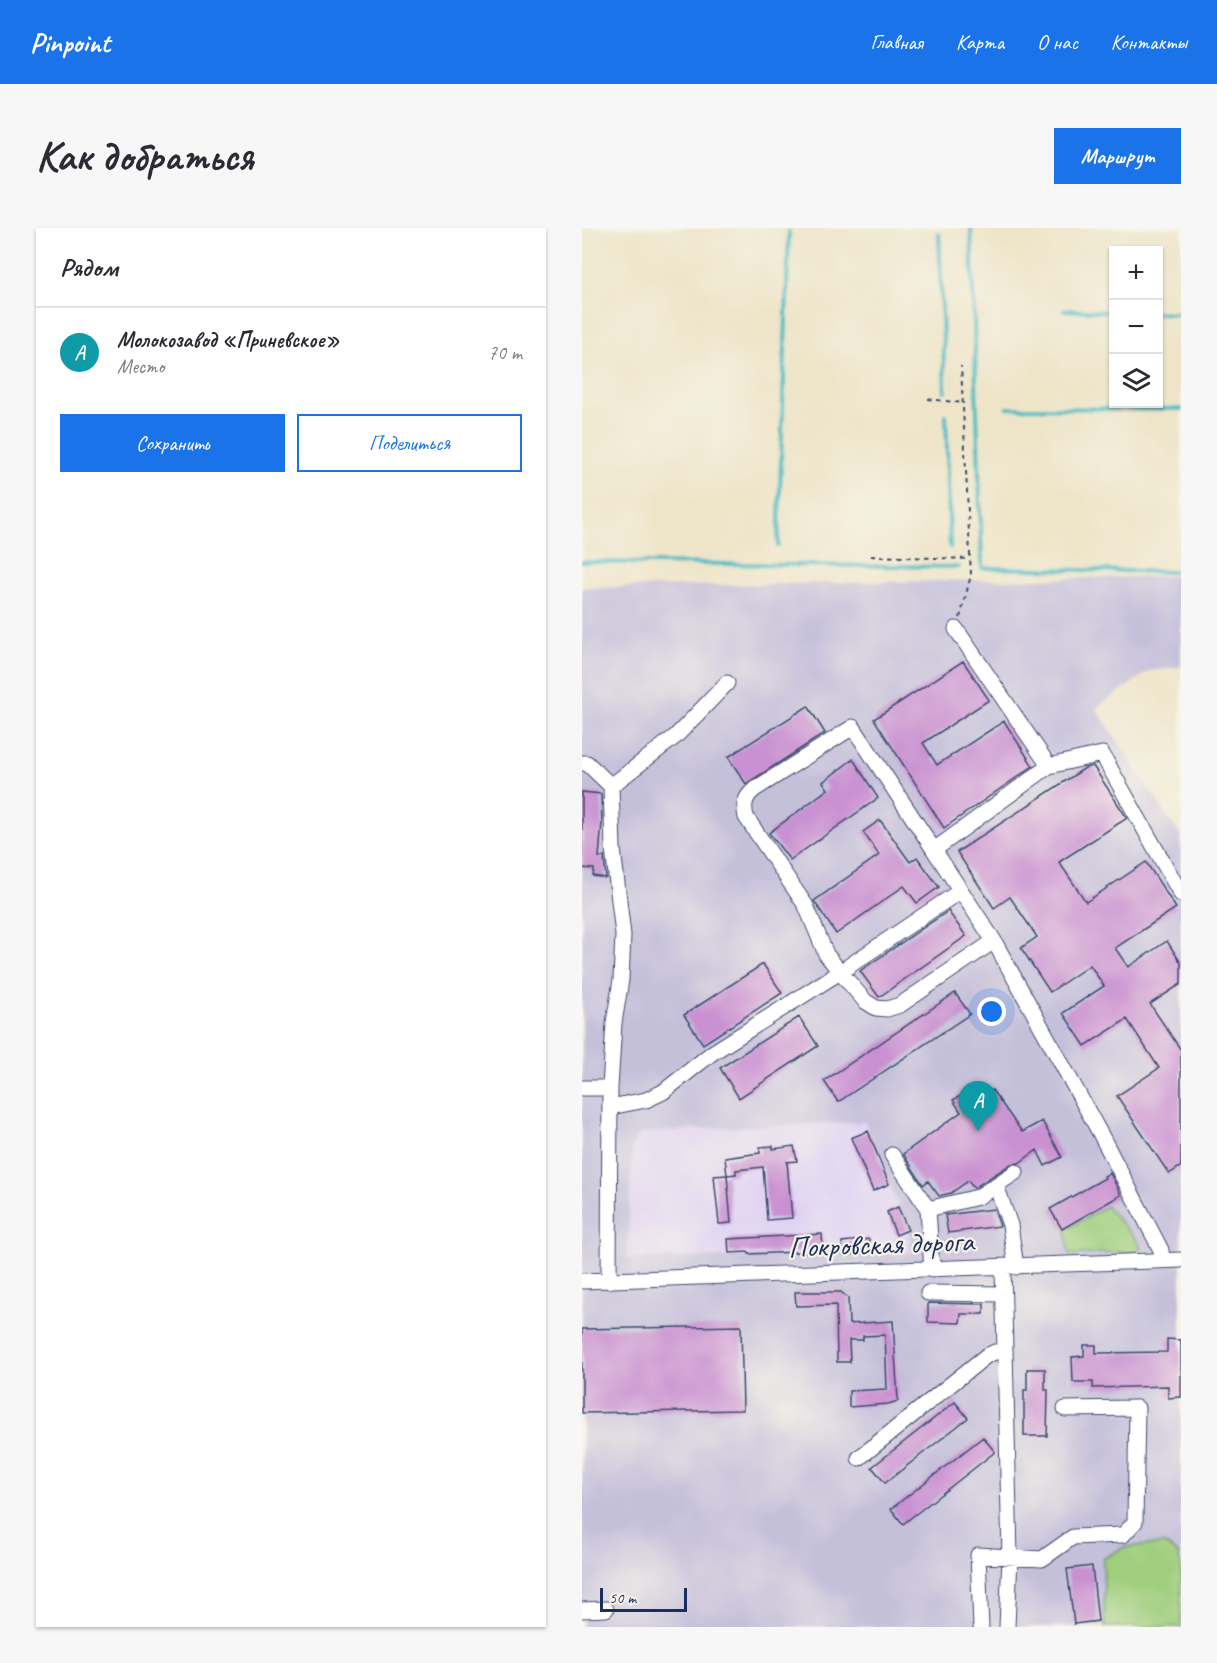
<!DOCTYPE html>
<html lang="ru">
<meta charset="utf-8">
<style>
body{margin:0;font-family:Caveat,sans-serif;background:#f7f7f7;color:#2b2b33}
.controls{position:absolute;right:18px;top:18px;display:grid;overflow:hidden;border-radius:0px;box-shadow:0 2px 4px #0004}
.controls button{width:54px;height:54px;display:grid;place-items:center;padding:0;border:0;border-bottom:2px solid #e1e1e2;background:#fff;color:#2b2b33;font:30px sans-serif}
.scale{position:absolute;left:18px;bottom:15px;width:87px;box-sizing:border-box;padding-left:6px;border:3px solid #1b2f5e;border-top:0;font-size:16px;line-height:21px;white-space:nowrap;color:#1b2f5e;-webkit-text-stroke:4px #f7f3e8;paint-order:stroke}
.you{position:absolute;left:410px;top:784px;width:21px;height:21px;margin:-15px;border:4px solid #fff;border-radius:50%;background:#1a73e8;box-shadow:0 0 0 9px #1a73e833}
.badge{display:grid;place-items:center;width:39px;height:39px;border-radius:50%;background:#1a73e8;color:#fff;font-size:20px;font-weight:700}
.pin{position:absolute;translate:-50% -50px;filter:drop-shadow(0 2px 3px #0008)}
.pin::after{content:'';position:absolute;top:32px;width:21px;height:18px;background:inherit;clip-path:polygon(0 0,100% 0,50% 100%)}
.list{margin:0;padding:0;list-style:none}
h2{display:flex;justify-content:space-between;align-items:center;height:78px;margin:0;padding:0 24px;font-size:26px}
h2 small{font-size:20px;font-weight:400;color:#7c7c81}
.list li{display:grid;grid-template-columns:39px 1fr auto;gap:18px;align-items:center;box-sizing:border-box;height:90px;padding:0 24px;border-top:2px solid #e1e1e2}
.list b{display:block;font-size:22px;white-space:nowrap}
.list p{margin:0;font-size:20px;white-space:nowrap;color:#7c7c81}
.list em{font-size:20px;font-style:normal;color:#7c7c81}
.actions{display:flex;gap:12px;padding:18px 24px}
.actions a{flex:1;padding:14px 0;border:2px solid #1a73e8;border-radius:0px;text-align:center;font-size:21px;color:#1a73e8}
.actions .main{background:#1a73e8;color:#fff}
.icon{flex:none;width:33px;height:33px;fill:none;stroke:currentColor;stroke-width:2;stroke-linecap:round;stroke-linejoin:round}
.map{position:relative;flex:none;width:599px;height:1399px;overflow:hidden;border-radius:0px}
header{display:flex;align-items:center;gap:36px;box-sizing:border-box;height:84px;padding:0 30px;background:#1a73e8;color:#fff}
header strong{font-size:28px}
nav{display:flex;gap:33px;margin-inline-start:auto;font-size:21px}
.intro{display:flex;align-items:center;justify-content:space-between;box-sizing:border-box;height:144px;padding:0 36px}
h1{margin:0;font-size:42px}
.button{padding:15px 27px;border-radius:0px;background:#1a73e8;color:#fff;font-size:21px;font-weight:700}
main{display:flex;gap:36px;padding:0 36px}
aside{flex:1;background:#fff;border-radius:0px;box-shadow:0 2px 4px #0004}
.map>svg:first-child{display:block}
.built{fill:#e1d4f3}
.industrial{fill:#c5c0da;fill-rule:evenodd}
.green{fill:#9fce7c;stroke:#5d7e6d;stroke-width:1.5}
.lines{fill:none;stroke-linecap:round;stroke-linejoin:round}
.stream{stroke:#4dbbc5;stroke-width:4}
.building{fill:#c991d1}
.minor-casing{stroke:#3b4a6e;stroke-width:17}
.path{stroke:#3b4a6e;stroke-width:2;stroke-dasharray:4.5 4.5;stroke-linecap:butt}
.minor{stroke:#fff;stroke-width:15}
.labels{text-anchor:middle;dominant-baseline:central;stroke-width:4.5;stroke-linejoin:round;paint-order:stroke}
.street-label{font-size:30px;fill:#1b2f5e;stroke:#f7f3e8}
</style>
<header>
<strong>Pinpoint</strong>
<nav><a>Главная</a><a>Карта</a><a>О нас</a><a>Контакты</a></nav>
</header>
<div class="intro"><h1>Как добраться</h1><a class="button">Маршрут</a></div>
<main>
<aside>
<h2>Рядом<small></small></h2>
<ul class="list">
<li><span class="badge" style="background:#0f9aa8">A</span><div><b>Молокозавод «Приневское»</b><p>Место</p></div><em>70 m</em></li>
</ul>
<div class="actions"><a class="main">Сохранить</a><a>Поделиться</a></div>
</aside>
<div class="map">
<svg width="599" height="1399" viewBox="0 0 599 1399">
<rect width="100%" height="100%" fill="#f7f3e8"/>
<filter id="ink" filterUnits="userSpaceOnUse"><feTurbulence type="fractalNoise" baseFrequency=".0167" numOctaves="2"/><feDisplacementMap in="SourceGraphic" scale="12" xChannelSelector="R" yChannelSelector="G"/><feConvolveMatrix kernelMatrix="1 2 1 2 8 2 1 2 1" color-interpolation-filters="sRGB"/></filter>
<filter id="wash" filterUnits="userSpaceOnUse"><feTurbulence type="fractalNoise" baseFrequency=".008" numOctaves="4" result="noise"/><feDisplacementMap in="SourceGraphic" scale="24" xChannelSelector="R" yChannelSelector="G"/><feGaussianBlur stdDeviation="1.35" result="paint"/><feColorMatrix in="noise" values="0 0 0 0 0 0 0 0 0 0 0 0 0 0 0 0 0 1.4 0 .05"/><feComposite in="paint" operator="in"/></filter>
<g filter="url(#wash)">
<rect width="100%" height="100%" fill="#eee5c9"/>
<!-- built -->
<path class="built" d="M 283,893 L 326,1002 L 330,1025 L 45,1031 L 50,919 L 56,908 L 61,905 L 153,899 Z"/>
<!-- industrial -->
<path class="industrial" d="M 599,348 L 599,439 L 567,443 L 514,480 L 599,609 L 599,1397 L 590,1399 L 0,1399 L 0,360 ZM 283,894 L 326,1002 L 329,1025 L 45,1031 L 50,919 L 56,908 L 61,905 L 153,899 Z"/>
<!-- green -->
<path class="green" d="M 524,978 L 557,1015 L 559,1023 L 487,1027 L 484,1002 Z
M 583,1316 L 596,1326 L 599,1336 L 599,1399 L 523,1399 L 521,1331 L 542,1319 Z"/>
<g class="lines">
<!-- stream -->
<path class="stream" d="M 389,0 L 400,340 L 599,344
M 357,6 L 363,163
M 482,82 L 532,84
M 576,85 L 599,86
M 425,180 L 599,181
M 364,187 L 368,319
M 196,318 L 207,4
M 0,334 L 377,339"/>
</g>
<g id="blocks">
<!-- building -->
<path class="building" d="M 381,433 L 407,472 L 341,515 L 355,537 L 422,493 L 451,538 L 362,600 L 292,491 Z
M 226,478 L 243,505 L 164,556 L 146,529 Z
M 271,531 L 296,570 L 208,632 L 187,605 L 246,561 L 241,554 Z
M 511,538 L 545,590 L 477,634 L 504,674 L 564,634 L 594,680 L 533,720 L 546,739 L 585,713 L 599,735 L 599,756 L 568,776 L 599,822 L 599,938 L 587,946 L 535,868 L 577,840 L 545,791 L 503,818 L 481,785 L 522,758 L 508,737 L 468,764 L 439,720 L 455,709 L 428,669 L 412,680 L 375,624 L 503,540 Z
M 0,564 L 19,566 L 20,594 L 17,629 L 22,629 L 24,650 L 11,648 L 12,641 L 0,640 Z
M 298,592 L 328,634 L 335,629 L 357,659 L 335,675 L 322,658 L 254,706 L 232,673 L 297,627 L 281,604 Z
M 366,683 L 384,708 L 297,769 L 278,743 Z
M 181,736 L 200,765 L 121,816 L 102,787 Z
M 373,765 L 388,786 L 256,874 L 242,853 Z
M 217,789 L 236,818 L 157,870 L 138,840 Z
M 410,862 L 440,904 L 460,893 L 480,929 L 463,938 L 455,922 L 437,935 L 429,936 L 392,960 L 386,953 L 369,965 L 357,968 L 346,953 L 341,957 L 321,926 L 379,884 L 371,872 L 380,867 L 388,878 Z
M 286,903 L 307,956 L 291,963 L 269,910 Z
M 191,918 L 191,921 L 212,918 L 215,933 L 205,934 L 210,990 L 185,992 L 181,939 L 154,942 L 154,946 L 145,947 L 143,930 L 178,925 L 178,919 Z
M 528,945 L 539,967 L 480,1001 L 468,981 L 523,950 L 522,948 Z
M 145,947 L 149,995 L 137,996 L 132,948 Z
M 316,979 L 326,1002 L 314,1007 L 305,984 Z
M 412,981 L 418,998 L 366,1005 L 363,987 Z
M 240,1006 L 241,1023 L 167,1026 L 167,1024 L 147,1025 L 146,1011 Z
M 287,1011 L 288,1025 L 261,1027 L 260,1014 Z
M 213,1064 L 259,1064 L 266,1070 L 267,1096 L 311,1093 L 316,1173 L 306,1176 L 267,1179 L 267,1163 L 305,1161 L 303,1107 L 281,1108 L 281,1112 L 267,1112 L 268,1134 L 255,1134 L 254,1077 L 214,1078 Z
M 346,1075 L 402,1076 L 402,1086 L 379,1086 L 378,1095 L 346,1094 Z
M 159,1098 L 161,1182 L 0,1185 L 0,1101 Z
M 585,1111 L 599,1112 L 599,1169 L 586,1170 L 586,1158 L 511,1160 L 511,1154 L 491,1154 L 490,1129 L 502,1128 L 502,1117 L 514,1117 L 514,1125 L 585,1124 Z
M 445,1141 L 463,1141 L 463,1162 L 466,1162 L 465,1208 L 442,1208 L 442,1162 L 445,1162 Z
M 373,1174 L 386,1190 L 303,1255 L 290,1239 Z
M 401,1209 L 413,1224 L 321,1296 L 309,1281 Z
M 510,1338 L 516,1393 L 492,1396 L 485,1341 Z"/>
</g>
</g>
<g filter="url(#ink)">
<use href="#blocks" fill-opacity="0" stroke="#3b4a6e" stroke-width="1.5"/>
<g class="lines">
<defs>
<path id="minor" d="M 374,401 L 467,538
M 0,535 L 5,535 L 29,558 L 31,621 L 41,707 L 39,752 L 32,795 L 28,860 L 27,1053
M 29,558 L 94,508 L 145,455
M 352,622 L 271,499 L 173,561 C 163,569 161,576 164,589 L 224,678 L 244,726 L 258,744 L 283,773 L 294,780 L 305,781 L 318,777 L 412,713
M 0,860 L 28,860
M 28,879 L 64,872 L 81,864 L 130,825 L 258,744 L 378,663
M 310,927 L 346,981 L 396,969 L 434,944
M 414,957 L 428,997 L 434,1039
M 346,981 L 350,1042
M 580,1032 L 579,1022 L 519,907 L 412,713 L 352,622 L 467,538 L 520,526 L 599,666
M 421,1039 L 428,1329 L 425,1399
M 0,1053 L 599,1032
M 346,1065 L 421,1066
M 277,1230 L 404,1128 L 413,1124 L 422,1123
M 0,1382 L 24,1381
M 399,1399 L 396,1327 L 460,1331 L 491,1309 L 541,1307 L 553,1294 L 555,1180 L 483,1181"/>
</defs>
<!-- minor casing -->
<use href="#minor" class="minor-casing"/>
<!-- path -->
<path class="path" d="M 346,171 L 382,175
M 289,328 L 388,331
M 378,390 L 389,347 L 379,138"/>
<!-- minor -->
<use href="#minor" class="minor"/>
</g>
</g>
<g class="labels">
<!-- street labels -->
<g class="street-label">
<text transform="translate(299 1016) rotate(-2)">Покровская дорога</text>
</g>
</g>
</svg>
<div class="controls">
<button>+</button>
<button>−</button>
<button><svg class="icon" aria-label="layers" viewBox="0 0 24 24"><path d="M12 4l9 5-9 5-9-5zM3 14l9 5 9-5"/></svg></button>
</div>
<div class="scale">50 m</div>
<div class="you"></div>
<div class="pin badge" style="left:396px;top:903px;background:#0f9aa8">A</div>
</div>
</main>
